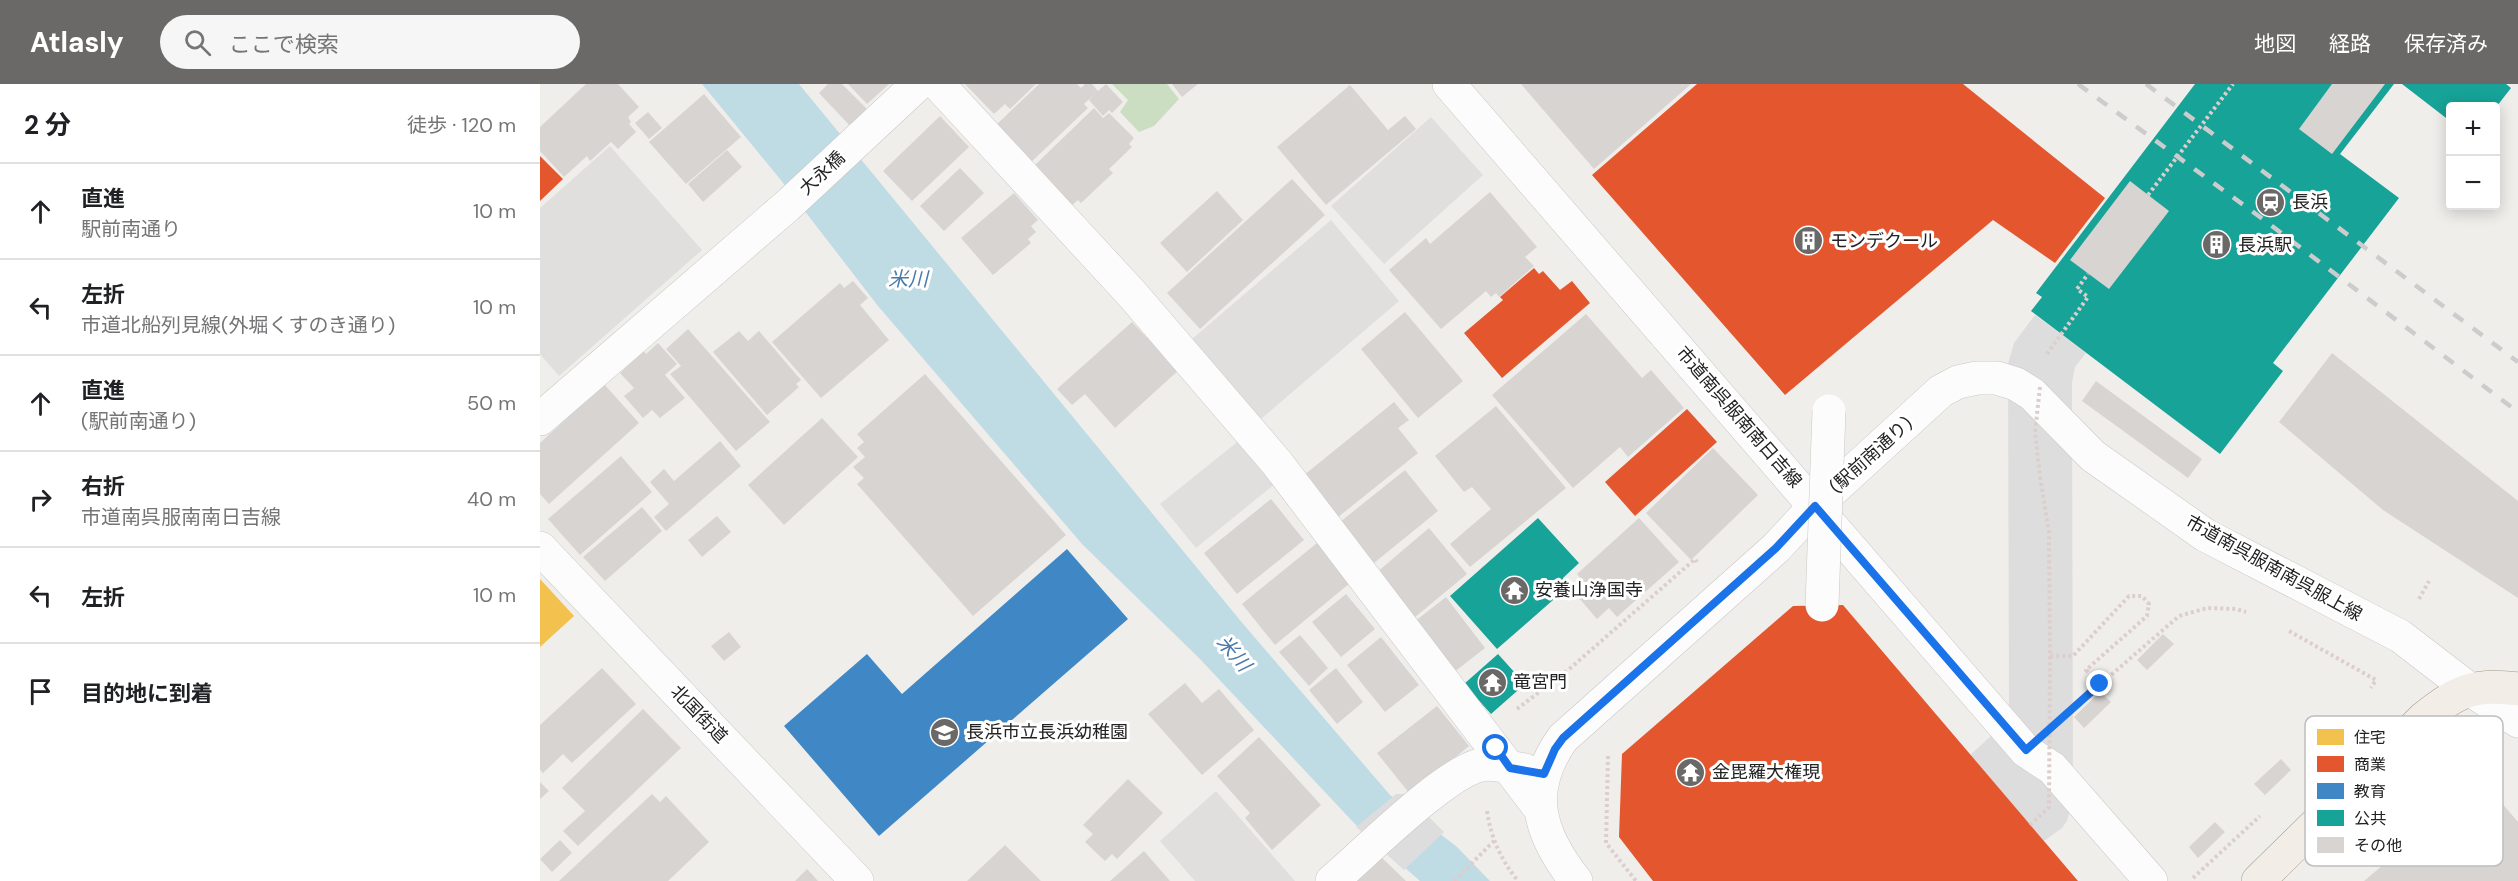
<!DOCTYPE html>
<html lang="ja">
<meta charset="utf-8">
<style>
body{margin:0;font-family:"DM Sans","Noto Sans JP",sans-serif;background:#f6f6f6;color:#202124}
.controls{position:absolute;right:18px;top:18px;display:grid;overflow:hidden;border-radius:6px;box-shadow:0 3px 15px #0003}
.controls button{width:54px;height:54px;display:grid;place-items:center;padding:0;border:0;border-bottom:2px solid #e0e0e0;background:#fff;color:#202124;font:30px sans-serif}
.stop{position:absolute;width:18px;height:18px;margin:-14px;border:4px solid #1a73e8;border-radius:50%;background:#fff}
.stop.end{background:#1a73e8;border-color:#fff;box-shadow:0 2px 6px #0008}
.list{margin:0;padding:0;list-style:none}
h2{display:flex;justify-content:space-between;align-items:center;height:78px;margin:0;padding:0 24px;font-size:26px}
h2 small{font-size:20px;font-weight:400;color:#757577}
.list li{display:grid;grid-template-columns:39px 1fr auto;gap:18px;align-items:center;box-sizing:border-box;height:96px;padding:0 24px;border-top:2px solid #e0e0e0}
.list b{display:block;font-size:22px;white-space:nowrap}
.list p{margin:0;font-size:20px;white-space:nowrap;color:#757577}
.list em{font-size:20px;font-style:normal;color:#757577}
.icon{flex:none;width:33px;height:33px;fill:none;stroke:currentColor;stroke-width:2;stroke-linecap:round;stroke-linejoin:round}
.map{position:relative;flex:none;width:1978px;height:797px;overflow:hidden}
header{display:flex;align-items:center;gap:36px;box-sizing:border-box;height:84px;padding:0 30px;background:#6a6968;color:#fff}
header strong{font-size:28px}
nav{display:flex;gap:33px;margin-inline-start:auto;font-size:21px}
.search{width:420px;height:54px;background:#f6f6f6;display:flex;align-items:center;gap:15px;box-sizing:border-box;padding:0 21px;border-radius:33px;color:#757577;font-size:22px}
main{display:flex}
aside{flex:1;background:#fff}
.map>svg:first-child{display:block}
.forest{fill:#cbdec1}
.parking{fill:#e0dfde}
.water{fill:#bfdbe3}
.pier{fill:#dedddd}
.homes{fill:#f2c14e}
.shops{fill:#e4572e}
.schools{fill:#3f88c5}
.public{fill:#17a398}
.building{fill:#d7d4d2}
.lines{fill:none;stroke-linecap:round;stroke-linejoin:round}
.minor-casing{stroke:#c9c8c7;stroke-width:34}
.major-casing{stroke:#a79c86;stroke-width:34}
.path{stroke:#dccecd;stroke-width:4;stroke-dasharray:3 3;stroke-linecap:butt}
.minor{stroke:#fdfcfc;stroke-width:33}
.major{stroke:#f3ede7;stroke-width:33}
.rail{stroke:#ccc;stroke-width:4.5;stroke-dasharray:12 12;stroke-linecap:butt}
.minor-bridge-casing{stroke:#c9c8c7;stroke-width:34;stroke-linecap:butt}
.path-bridge{stroke:#dccecd;stroke-width:4;stroke-dasharray:3 3;stroke-linecap:butt}
.minor-bridge{stroke:#fdfcfc;stroke-width:33}
.route{stroke:#1a73e8;stroke-width:8}
.labels{text-anchor:middle;dominant-baseline:central;stroke-width:6;stroke-linejoin:round;paint-order:stroke}
.street-label{font-size:18px;fill:#222;stroke:#fff}
.poi-label{font-size:18px;fill:#222;stroke:#fff;text-anchor:start}
.water-label{font-size:20px;font-style:italic;fill:#4a7aab;stroke:#fff}
.key{fill:#fff;stroke:#bdbdbd;stroke-width:1.5}
.key-label{font-size:16px;fill:#222}
</style>
<header>
<strong>Atlasly</strong>
<div class="search"><svg class="icon" aria-label="search" viewBox="0 0 24 24"><circle cx="10" cy="10" r="6"/><path d="M15 15l6 6"/></svg>ここで検索</div>
<nav><a>地図</a><a>経路</a><a>保存済み</a></nav>
</header>
<main>
<aside>
<h2>2 分<small>徒歩 · 120 m</small></h2>
<ul class="list">
<li><svg class="icon" aria-label="ahead" viewBox="0 0 24 24"><path d="M12 20V5M6 11l6-6 6 6"/></svg><div><b>直進</b><p>駅前南通り</p></div><em>10 m</em></li>
<li><svg class="icon" aria-label="left" viewBox="0 0 24 24"><path d="M17 20v-9H6M10 6l-5 5 5 5"/></svg><div><b>左折</b><p>市道北船列見線(外堀くすのき通り)</p></div><em>10 m</em></li>
<li><svg class="icon" aria-label="ahead" viewBox="0 0 24 24"><path d="M12 20V5M6 11l6-6 6 6"/></svg><div><b>直進</b><p>(駅前南通り)</p></div><em>50 m</em></li>
<li><svg class="icon" aria-label="right" viewBox="0 0 24 24"><path d="M7 20v-9h11M14 6l5 5-5 5"/></svg><div><b>右折</b><p>市道南呉服南南日吉線</p></div><em>40 m</em></li>
<li><svg class="icon" aria-label="left" viewBox="0 0 24 24"><path d="M17 20v-9H6M10 6l-5 5 5 5"/></svg><div><b>左折</b></div><em>10 m</em></li>
<li><svg class="icon" aria-label="arrive" viewBox="0 0 24 24"><path d="M6 21V4h12l-3 4 3 4H6"/></svg><div><b>目的地に到着</b></div></li>
</ul>
</aside>
<div class="map">
<svg width="1978" height="797" viewBox="0 0 1978 797">
<rect width="100%" height="100%" fill="#f0eeeb"/>
<!-- forest -->
<path class="forest" d="M 572,0 L 627,0 L 639,15 L 614,42 L 599,48 L 580,28 L 588,16 Z"/>
<!-- parking -->
<path class="parking" d="M 891,33 L 943,91 L 844,180 L 791,122 Z
M 70,62 L 162,166 L 19,292 L 0,270 L 0,124 Z
M 791,136 L 859,217 L 721,335 L 652,255 Z
M 701,355 L 736,399 L 656,464 L 620,420 Z
M 676,707 L 755,797 L 655,797 L 620,757 Z"/>
<!-- water -->
<path class="water" d="M 162,0 L 259,0 L 704,541 L 850,711 L 917,763 L 950,797 L 880,797 L 815,740 L 659,574 L 542,460 L 338,222 L 240,95 Z"/>
<!-- pier -->
<path class="pier" d="M 1495,231 L 1546,269 L 1535,283 L 1532,299 L 1533,712 L 1527,737 L 1522,744 L 1504,757 L 1430,671 L 1461,643 L 1469,627 L 1468,280 L 1474,259 Z
M 856,710 L 866,710 L 904,748 L 864,786 L 816,743 Z"/>
<!-- homes -->
<path class="homes" d="M 0,495 L 34,532 L 0,563 Z"/>
<!-- shops -->
<path class="shops" d="M 1157,0 L 1423,0 L 1565,114 L 1515,179 L 1453,136 L 1245,311 L 1052,91 Z
M 1726,0 L 1792,0 L 1583,275 L 1541,242 Z
M 1874,0 L 1929,0 L 1936,5 L 1922,22 L 1910,22 L 1910,28 Z
M 0,72 L 23,95 L 0,117 Z
M 994,184 L 999,190 L 1003,187 L 1020,206 L 1032,197 L 1050,219 L 962,294 L 924,249 L 963,216 L 960,213 Z
M 1147,325 L 1177,358 L 1095,432 L 1065,398 Z
M 1303,521 L 1538,797 L 1113,797 L 1079,753 L 1082,670 L 1253,522 Z"/>
<!-- schools -->
<path class="schools" d="M 527,465 L 588,535 L 339,752 L 244,642 L 327,570 L 362,610 Z"/>
<!-- public -->
<path class="public" d="M 1655,0 L 1854,0 L 1800,70 L 1859,114 L 1733,279 L 1743,287 L 1680,370 L 1491,227 L 1502,213 L 1496,209 Z
M 1862,0 L 1966,0 L 1971,4 L 1957,22 L 1910,22 L 1910,37 Z
M 998,434 L 1039,479 L 1023,494 L 1029,502 L 957,565 L 910,512 Z
M 958,570 L 985,600 L 951,630 L 924,600 Z"/>
<!-- building -->
<path class="building" d="M 46,0 L 78,0 L 99,23 L 88,33 L 91,38 L 89,40 L 96,48 L 78,65 L 71,58 L 50,77 L 47,72 L 24,93 L 0,67 L 0,43 Z
M 288,0 L 302,0 L 331,29 L 314,46 L 279,9 Z
M 308,0 L 349,0 L 327,20 Z
M 425,0 L 496,0 L 470,25 L 465,20 L 454,30 Z
M 499,0 L 537,0 L 541,4 L 545,0 L 552,0 L 558,7 L 566,0 L 583,18 L 572,29 L 569,26 L 563,32 L 549,16 L 556,9 L 544,20 L 548,24 L 488,81 L 453,44 Z
M 632,0 L 658,0 L 642,13 Z
M 981,0 L 1151,0 L 1054,85 Z
M 1792,0 L 1845,0 L 1792,70 L 1759,45 Z
M 810,1 L 848,46 L 865,32 L 876,45 L 786,121 L 737,63 Z
M 164,10 L 201,53 L 146,100 L 109,58 Z
M 554,24 L 563,34 L 569,29 L 594,54 L 589,60 L 592,63 L 569,85 L 573,89 L 541,119 L 538,116 L 531,122 L 493,83 Z
M 108,28 L 122,44 L 109,55 L 95,39 Z
M 400,32 L 429,63 L 372,117 L 343,87 Z
M 187,66 L 202,83 L 163,118 L 148,100 Z
M 420,84 L 444,109 L 404,147 L 380,122 Z
M 752,95 L 785,131 L 660,245 L 627,209 Z
M 1590,97 L 1629,127 L 1569,205 L 1530,176 Z
M 677,107 L 703,136 L 647,188 L 620,159 Z
M 950,108 L 997,163 L 985,173 L 994,182 L 959,213 L 956,209 L 951,213 L 946,207 L 901,245 L 849,186 L 886,154 L 890,160 Z
M 474,109 L 498,136 L 491,142 L 496,148 L 488,155 L 491,159 L 453,191 L 421,154 Z
M 313,197 L 328,214 L 320,221 L 349,256 L 281,314 L 232,258 L 300,199 L 304,204 Z
M 865,228 L 923,297 L 878,334 L 821,265 Z
M 1046,230 L 1102,294 L 1111,286 L 1144,324 L 1088,373 L 1080,363 L 1033,404 L 952,311 Z
M 592,238 L 607,254 L 609,252 L 640,285 L 575,344 L 545,310 L 532,321 L 517,305 Z
M 148,245 L 230,338 L 196,367 L 130,290 L 141,282 L 126,265 Z
M 199,247 L 208,257 L 219,247 L 261,296 L 256,300 L 259,303 L 227,331 L 173,268 Z
M 118,259 L 137,280 L 125,291 L 145,314 L 120,334 L 112,326 L 103,334 L 84,312 L 94,304 L 80,289 L 104,267 L 106,270 Z
M 1792,269 L 1978,417 L 1978,514 L 1843,426 L 1739,338 Z
M 385,290 L 526,451 L 433,532 L 317,400 L 324,394 L 313,383 L 325,373 L 317,364 L 324,358 L 317,350 Z
M 1556,297 L 1662,375 L 1648,394 L 1542,317 Z
M 64,300 L 99,339 L 9,420 L 0,410 L 0,359 Z
M 854,318 L 869,336 L 858,344 L 878,369 L 797,434 L 763,392 Z
M 956,322 L 1026,404 L 930,483 L 910,460 L 951,425 L 932,403 L 924,408 L 895,372 Z
M 282,334 L 318,373 L 244,441 L 208,401 Z
M 180,357 L 201,382 L 126,447 L 114,433 L 129,420 L 110,398 L 124,385 L 134,397 Z
M 1173,364 L 1218,411 L 1151,476 L 1106,429 Z
M 81,372 L 112,408 L 40,471 L 8,435 Z
M 865,386 L 898,427 L 829,483 L 795,442 Z
M 731,415 L 764,456 L 697,510 L 664,469 Z
M 102,423 L 122,447 L 65,497 L 43,473 Z
M 177,432 L 191,448 L 162,473 L 148,456 Z
M 1099,434 L 1139,478 L 1077,533 L 1069,524 L 1057,535 L 1038,513 L 1049,504 L 1037,490 Z
M 889,444 L 927,490 L 874,534 L 836,489 Z
M 777,459 L 810,499 L 735,561 L 702,520 Z
M 806,510 L 835,545 L 801,573 L 772,538 Z
M 906,513 L 945,564 L 913,589 L 874,538 Z
M 189,548 L 201,563 L 184,577 L 171,562 Z
M 1623,550 L 1634,560 L 1607,586 L 1597,576 Z
M 760,551 L 788,584 L 769,602 L 739,568 Z
M 841,553 L 879,601 L 845,628 L 807,581 Z
M 62,584 L 96,620 L 32,679 L 23,670 L 3,689 L 0,686 L 0,641 Z
M 796,584 L 823,618 L 797,640 L 769,606 Z
M 645,599 L 662,619 L 679,605 L 714,646 L 662,691 L 608,630 Z
M 1560,608 L 1571,618 L 1544,644 L 1534,633 Z
M 897,622 L 929,662 L 870,710 L 837,669 Z
M 103,625 L 141,664 L 38,762 L 23,747 L 45,727 L 22,704 Z
M 719,653 L 781,721 L 732,766 L 705,734 L 710,729 L 677,692 Z
M 1741,675 L 1751,686 L 1725,711 L 1714,700 Z
M 588,695 L 623,729 L 577,775 L 572,770 L 565,777 L 545,758 L 553,750 L 543,741 Z
M 1943,697 L 1978,738 L 1978,797 L 1824,797 Z
M 0,698 L 9,707 L 0,715 Z
M 112,710 L 120,718 L 126,712 L 169,758 L 128,797 L 19,797 Z
M 1675,738 L 1685,748 L 1658,774 L 1649,763 Z
M 20,756 L 32,769 L 12,788 L 0,775 Z
M 465,761 L 501,797 L 427,797 Z
M 604,767 L 630,797 L 570,797 Z
M 840,772 L 866,797 L 816,797 Z
M 267,785 L 278,797 L 255,797 Z"/>
<g class="lines">
<defs>
<path id="minor" d="M 398,0 L 592,210 L 737,379 L 1001,726
M 909,0 L 1486,667 L 1512,684 L 1611,797
M 0,335 L 247,122 L 378,0
M 0,464 L 317,797
M 792,797 C 825,769 902,691 940,681 C 954,678 971,684 985,686
M 1036,797 C 999,750 985,707 1023,654 L 1236,464 L 1275,422 L 1401,307 L 1418,298 L 1437,294 L 1457,294 L 1476,300 L 1492,310 L 1553,372 L 1665,451 L 1860,552 L 1929,605 L 1978,637"/>
<path id="major" d="M 1718,797 L 1884,634 C 1917,607 1934,599 1978,605"/>
</defs>
<!-- minor casing -->
<use href="#minor" class="minor-casing"/>
<!-- major casing -->
<use href="#major" class="major-casing"/>
<!-- path -->
<path class="path" d="M 1608,111 L 1693,0
M 1507,270 L 1548,213 L 1537,205 L 1548,190
M 1500,393 L 1509,448 L 1510,572 L 1533,572 L 1589,512 L 1602,512 L 1609,520 L 1607,532 L 1546,586 L 1560,600
M 1879,515 L 1889,497
M 1749,547 L 1836,596 L 1831,604
M 977,625 L 1027,587 L 1155,475 L 1157,478
M 1517,638 L 1639,532 L 1667,524 L 1696,525 L 1706,528
M 1068,672 L 1066,759 L 1096,797
M 947,727 C 951,754 961,776 978,797
M 1653,794 L 1720,732
M 914,797 L 954,757"/>
<!-- minor -->
<use href="#minor" class="minor"/>
<!-- major -->
<use href="#major" class="major"/>
<!-- rail -->
<path class="rail" d="M 1538,0 L 1720,133 L 1978,328
M 1606,0 L 1978,278"/>
<defs>
<path id="minor-bridge" d="M 1282,521 L 1289,327"/>
</defs>
<!-- minor-bridge casing -->
<use href="#minor-bridge" class="minor-bridge-casing"/>
<!-- path-bridge -->
<path class="path-bridge" d="M 1500,303 L 1495,348 L 1500,393
M 1490,741 L 1509,723 L 1510,572"/>
<!-- minor-bridge -->
<use href="#minor-bridge" class="minor-bridge"/>
</g>
<g class="lines">
<!-- route -->
<path class="route" d="M 956,664 L 970,684 L 1004,690 L 1015,665 L 1023,654 L 1236,464 L 1275,422 L 1486,666 L 1560,600"/>
</g>
<!-- icons -->
<defs>
<symbol id="station-disc" viewBox="-11 -11 22 22"><circle r="9.5" fill="#6a6968" stroke="#fff"/><path d="M-3-6H3Q5-6 5-4V2Q5 4 3 4L4.5 6H3L1.5 4h-3L-3 6H-4.5L-3 4Q-5 4-5 2V-4Q-5-6-3-6ZM-3.5-4v3h7v-3ZM-3.5 1v1.5H-2V1ZM2 1v1.5H3.5V1Z" fill="#fff"/></symbol>
<symbol id="building-disc" viewBox="-11 -11 22 22"><circle r="9.5" fill="#6a6968" stroke="#fff"/><path d="M-4-6H4V6H1V3H-1V6H-4ZM-2.5-4.3h1.7v1.8h-1.7ZM.8-4.3h1.7v1.8H.8ZM-2.5-1h1.7V.8h-1.7ZM.8-1h1.7V.8H.8Z" fill="#fff"/></symbol>
<symbol id="temple-disc" viewBox="-11 -11 22 22"><circle r="9.5" fill="#6a6968" stroke="#fff"/><path d="M0-6L5-2H3V0L6.5 2.5H4V6H1.5V3h-3V6H-4V2.5H-6.5L-3 0V-2H-5Z" fill="#fff"/></symbol>
<symbol id="school-disc" viewBox="-11 -11 22 22"><circle r="9.5" fill="#6a6968" stroke="#fff"/><path d="M0-5L7-2L0 1L-7-2ZM-4 1L0 2.5L4 1V4Q0 6-4 4Z" fill="#fff"/></symbol>
</defs>
<g fill-rule="evenodd">
<use href="#station-disc" x="1714" y="102" width="33" height="33"/>
<use href="#building-disc" x="1252" y="140" width="33" height="33"/>
<use href="#building-disc" x="1660" y="144" width="33" height="33"/>
<use href="#temple-disc" x="958" y="490" width="33" height="33"/>
<use href="#temple-disc" x="936" y="582" width="33" height="33"/>
<use href="#school-disc" x="388" y="632" width="33" height="33"/>
<use href="#temple-disc" x="1134" y="672" width="33" height="33"/>
</g>
<g class="labels">
<!-- street labels -->
<g class="street-label">
<text transform="translate(282 89) rotate(-43)">大永橋</text>
<text transform="translate(1199 333) rotate(49)">市道南呉服南南日吉線</text>
<text transform="translate(1331 371) rotate(-42)">(駅前南通り)</text>
<text transform="translate(1734 484) rotate(29)">市道南呉服南南呉服上線</text>
<text transform="translate(159 630) rotate(46)">北国街道</text>
</g>
<!-- poi labels -->
<g class="poi-label">
<text x="1752" y="118">長浜</text>
<text x="1290" y="157">モンデクール</text>
<text x="1698" y="161">長浜駅</text>
<text x="995" y="506">安養山浄国寺</text>
<text x="973" y="598">竜宮門</text>
<text x="426" y="648">長浜市立長浜幼稚園</text>
<text x="1172" y="688">金毘羅大権現</text>
</g>
<!-- water labels -->
<g class="water-label">
<text x="368" y="195">米川</text>
<text transform="translate(694 569) rotate(50)">米川</text>
</g>
</g>
<!-- legend -->
<rect x="1765" y="632" width="198" height="150" rx="9" class="key"/>
<rect x="1777" y="645" width="27" height="16" fill="#f2c14e"/>
<rect x="1777" y="672" width="27" height="16" fill="#e4572e"/>
<rect x="1777" y="699" width="27" height="16" fill="#3f88c5"/>
<rect x="1777" y="726" width="27" height="16" fill="#17a398"/>
<rect x="1777" y="753" width="27" height="16" fill="#d7d4d2"/>
<g class="key-label">
<text x="1814" y="659">住宅</text>
<text x="1814" y="686">商業</text>
<text x="1814" y="713">教育</text>
<text x="1814" y="740">公共</text>
<text x="1814" y="767">その他</text>
</g>
</svg>
<div class="controls">
<button>+</button>
<button>−</button>
</div>
<div class="stop" style="left:956px;top:664px"></div>
<div class="stop end" style="left:1560px;top:600px"></div>
</div>
</main>
